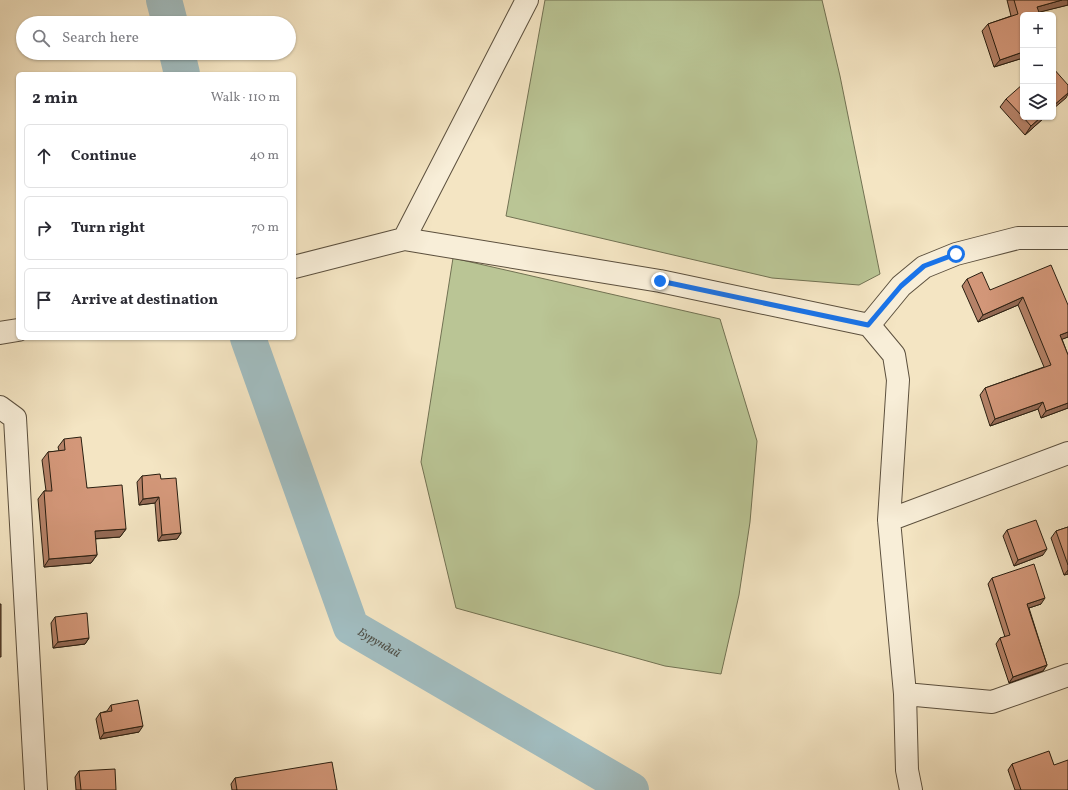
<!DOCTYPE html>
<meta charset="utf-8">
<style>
body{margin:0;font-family:Vollkorn,serif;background:#f2f2f3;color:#2b2b33}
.controls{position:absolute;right:12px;top:12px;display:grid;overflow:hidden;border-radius:6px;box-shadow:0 1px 3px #0004}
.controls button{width:36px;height:36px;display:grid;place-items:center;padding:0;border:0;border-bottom:1px solid #e1e1e2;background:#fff;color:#2b2b33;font:20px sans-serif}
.stop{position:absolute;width:12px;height:12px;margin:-9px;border:3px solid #1a73e8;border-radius:50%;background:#fff}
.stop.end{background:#1a73e8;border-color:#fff;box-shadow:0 1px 4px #0008}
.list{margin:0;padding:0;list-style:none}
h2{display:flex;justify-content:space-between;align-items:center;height:52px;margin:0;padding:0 16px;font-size:17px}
h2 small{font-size:13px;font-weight:400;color:#7c7c81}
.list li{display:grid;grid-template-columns:26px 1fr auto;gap:12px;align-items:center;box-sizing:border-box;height:64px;margin:0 8px 8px;padding:0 8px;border:1px solid #e1e1e2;border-radius:6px}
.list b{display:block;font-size:15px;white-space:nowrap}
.list em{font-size:13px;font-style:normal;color:#7c7c81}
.icon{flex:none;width:22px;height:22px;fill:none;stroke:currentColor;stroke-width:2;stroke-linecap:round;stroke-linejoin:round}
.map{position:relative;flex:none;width:1068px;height:790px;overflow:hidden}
.search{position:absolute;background:#fff;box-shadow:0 1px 3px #0004;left:16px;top:16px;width:280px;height:44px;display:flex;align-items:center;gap:10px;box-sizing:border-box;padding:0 14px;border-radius:22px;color:#7c7c81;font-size:15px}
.panel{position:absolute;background:#fff;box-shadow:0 1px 3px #0004;left:16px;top:72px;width:280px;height:268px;border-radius:6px}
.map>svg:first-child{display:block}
.green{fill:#bac595;stroke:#727253}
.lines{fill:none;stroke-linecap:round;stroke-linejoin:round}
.river{stroke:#a1bcbf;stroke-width:36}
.minor-casing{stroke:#5c503e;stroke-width:24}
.minor{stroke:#f8eed8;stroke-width:22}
.wall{fill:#b58268;stroke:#2a1f11}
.shaded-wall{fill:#946a55;stroke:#2a1f11}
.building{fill:#d39779;stroke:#2a1f11}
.route{stroke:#1a73e8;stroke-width:5}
.labels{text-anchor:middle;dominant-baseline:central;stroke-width:3.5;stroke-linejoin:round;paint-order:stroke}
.water-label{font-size:12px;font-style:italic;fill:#4e4e45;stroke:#f8eed8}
</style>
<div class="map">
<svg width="1068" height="790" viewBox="0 0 1068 790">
<rect width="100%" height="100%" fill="#f4e5c3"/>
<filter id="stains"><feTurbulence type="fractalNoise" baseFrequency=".005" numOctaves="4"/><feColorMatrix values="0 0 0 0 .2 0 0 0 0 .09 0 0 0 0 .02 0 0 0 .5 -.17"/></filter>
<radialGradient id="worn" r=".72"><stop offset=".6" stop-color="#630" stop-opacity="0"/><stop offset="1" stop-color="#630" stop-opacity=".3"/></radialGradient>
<!-- green -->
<path class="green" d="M 545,0 L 822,0 L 840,76 L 880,274 L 859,285 L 772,278 L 506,216 Z
M 453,258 L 720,319 L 757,441 L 750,522 L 739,595 L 721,674 L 665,666 L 456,608 L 421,462 Z"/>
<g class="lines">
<!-- river -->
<g class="river">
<path d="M 164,0 L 170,23"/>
<path d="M 177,53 L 182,74"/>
<path id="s1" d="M 248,338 L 351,627 L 631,790"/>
</g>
<defs>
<path id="minor" d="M 404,239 L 527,0
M 294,267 L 404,239 L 660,281 L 869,325 L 894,355 L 898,380 L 889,520 L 905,694 L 907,770 L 911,790
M 869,325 L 901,286 L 924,267 L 956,254 L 1018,238 L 1068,238
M 0,333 L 18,330
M 0,407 L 15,418 L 36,790
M 889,520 L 1068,453
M 905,694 L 992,702 L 1068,675"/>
</defs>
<!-- minor casing -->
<use href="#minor" class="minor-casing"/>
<!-- minor -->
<use href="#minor" class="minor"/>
</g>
<!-- wall -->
<path class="wall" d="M 1007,0 L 1068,0 L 1068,5 L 1039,12 L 1023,15 L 1023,58 L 994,67 L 982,31 L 988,24 L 1011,16 Z
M 1006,99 L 1045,117 L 1025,135 L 1000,107 Z
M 967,279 L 990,290 L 1068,305 L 1068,337 L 1062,339 L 1068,355 L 1068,408 L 1041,418 L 1038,409 L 990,426 L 980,395 L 985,388 L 1044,367 L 1018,305 L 978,322 L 962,286 Z
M 64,439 L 87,488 L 126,529 L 120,537 L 95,539 L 97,555 L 91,563 L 44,567 L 38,499 L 44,491 L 46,491 L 42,460 L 48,452 L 59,451 L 58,447 Z
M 142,476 L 161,479 L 181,533 L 177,539 L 158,541 L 155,503 L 139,505 L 137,482 Z
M 1068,527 L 1068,574 L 1064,575 L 1051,538 L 1056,531 Z
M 1007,530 L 1043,555 L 1014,566 L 1003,536 Z
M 992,578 L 1041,604 L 1029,608 L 1047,665 L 1043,671 L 1009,683 L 996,644 L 1000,638 L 1005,637 L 988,584 Z
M 55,617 L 89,638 L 85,644 L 53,648 L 51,623 Z
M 111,705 L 139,732 L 100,739 L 96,719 L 100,713 L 107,711 Z
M 1012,764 L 1054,765 L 1068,790 L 1015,790 L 1008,770 Z
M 79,771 L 116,790 L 76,790 L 75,777 Z
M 235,778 L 337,790 L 232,790 L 231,784 Z"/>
<!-- shaded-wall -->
<path class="shaded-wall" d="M 1062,0 L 1068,0 L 1068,5 L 1032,14 L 1037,7 Z
M 1023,52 L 1023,58 L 994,67 L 1000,60 Z
M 1068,93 L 1068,94 L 1066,98 L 1053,109 L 1053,106 Z
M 1041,117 L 1045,117 L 1025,135 L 1031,126 Z
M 1023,297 L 1018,305 L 978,322 L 983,315 Z
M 1068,332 L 1068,337 L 1055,342 L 1060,335 Z
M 1043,402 L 1038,409 L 990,426 L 995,419 Z
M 1068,403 L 1068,408 L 1041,418 L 1046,411 Z
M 159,497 L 155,503 L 139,505 L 143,499 Z
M 126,529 L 120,537 L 89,539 L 95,531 Z
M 181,533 L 177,539 L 158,541 L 162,535 Z
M 1047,549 L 1043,555 L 1014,566 L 1018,560 Z
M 97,555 L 91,563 L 44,567 L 49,559 Z
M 1068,570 L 1068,574 L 1064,575 Z
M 1045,598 L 1041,604 L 1023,610 L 1027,604 Z
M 89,638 L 85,644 L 53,648 L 58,642 Z
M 1047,665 L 1043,671 L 1009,683 L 1013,677 Z
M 143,726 L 139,732 L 100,739 L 104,733 Z"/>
<!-- building -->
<path class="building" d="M 1014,0 L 1062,0 L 1037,7 L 1040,15 L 1023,15 L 1023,52 L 1000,60 L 988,24 L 1018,14 Z
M 1053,68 L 1068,85 L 1068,93 L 1053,106 Z
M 1023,84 L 1023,117 L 1006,99 Z
M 1023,117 L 1041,117 L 1031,126 Z
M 1051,265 L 1068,305 L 1068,332 L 1060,335 L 1068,355 L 1068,403 L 1046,411 L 1043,402 L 995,419 L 985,388 L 1051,365 L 1023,297 L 983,315 L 967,279 L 982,272 L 990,290 Z
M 81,437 L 87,488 L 122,485 L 126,529 L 95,531 L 97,555 L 49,559 L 44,491 L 52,491 L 48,452 L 65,450 L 64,439 Z
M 160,474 L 161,479 L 176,478 L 181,533 L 162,535 L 159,497 L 143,499 L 142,476 Z
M 1036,520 L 1047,549 L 1018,560 L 1007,530 Z
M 1068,527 L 1068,565 L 1056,531 Z
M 1034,564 L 1045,598 L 1027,604 L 1047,665 L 1013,677 L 1000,638 L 1010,635 L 992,578 Z
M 0,604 L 1,604 L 1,657 L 0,657 Z
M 87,613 L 89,638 L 58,642 L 55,617 Z
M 138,700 L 143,726 L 104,733 L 100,713 L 112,711 L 111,705 Z
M 1049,751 L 1054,765 L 1068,760 L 1068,790 L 1021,790 L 1012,764 Z
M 332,762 L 337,790 L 236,790 L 237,790 L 235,778 Z
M 115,769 L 116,790 L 81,790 L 79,771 Z"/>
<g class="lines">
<!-- route -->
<path class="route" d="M 660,281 L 868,325 L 901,286 L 924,266 L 956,254"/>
</g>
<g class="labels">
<!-- water labels -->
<g class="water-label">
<text stroke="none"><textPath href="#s1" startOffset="339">Бурундай</textPath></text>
</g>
</g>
<rect width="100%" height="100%" filter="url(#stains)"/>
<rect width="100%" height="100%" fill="url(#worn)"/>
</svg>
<div class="controls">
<button>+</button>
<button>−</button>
<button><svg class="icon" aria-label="layers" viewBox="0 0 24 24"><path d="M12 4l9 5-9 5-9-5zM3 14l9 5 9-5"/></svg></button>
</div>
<div class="stop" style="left:956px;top:254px"></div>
<div class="stop end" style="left:660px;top:281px"></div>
<div class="search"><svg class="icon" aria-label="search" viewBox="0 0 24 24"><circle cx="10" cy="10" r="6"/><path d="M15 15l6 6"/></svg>Search here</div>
<section class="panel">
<h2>2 min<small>Walk · 110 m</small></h2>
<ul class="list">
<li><svg class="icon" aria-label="ahead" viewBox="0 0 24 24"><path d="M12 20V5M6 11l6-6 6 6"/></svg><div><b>Continue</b></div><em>40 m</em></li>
<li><svg class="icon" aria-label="right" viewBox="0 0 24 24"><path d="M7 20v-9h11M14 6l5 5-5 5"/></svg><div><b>Turn right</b></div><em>70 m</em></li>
<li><svg class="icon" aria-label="arrive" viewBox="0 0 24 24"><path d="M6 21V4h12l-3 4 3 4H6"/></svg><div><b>Arrive at destination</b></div></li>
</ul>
</section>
</div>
